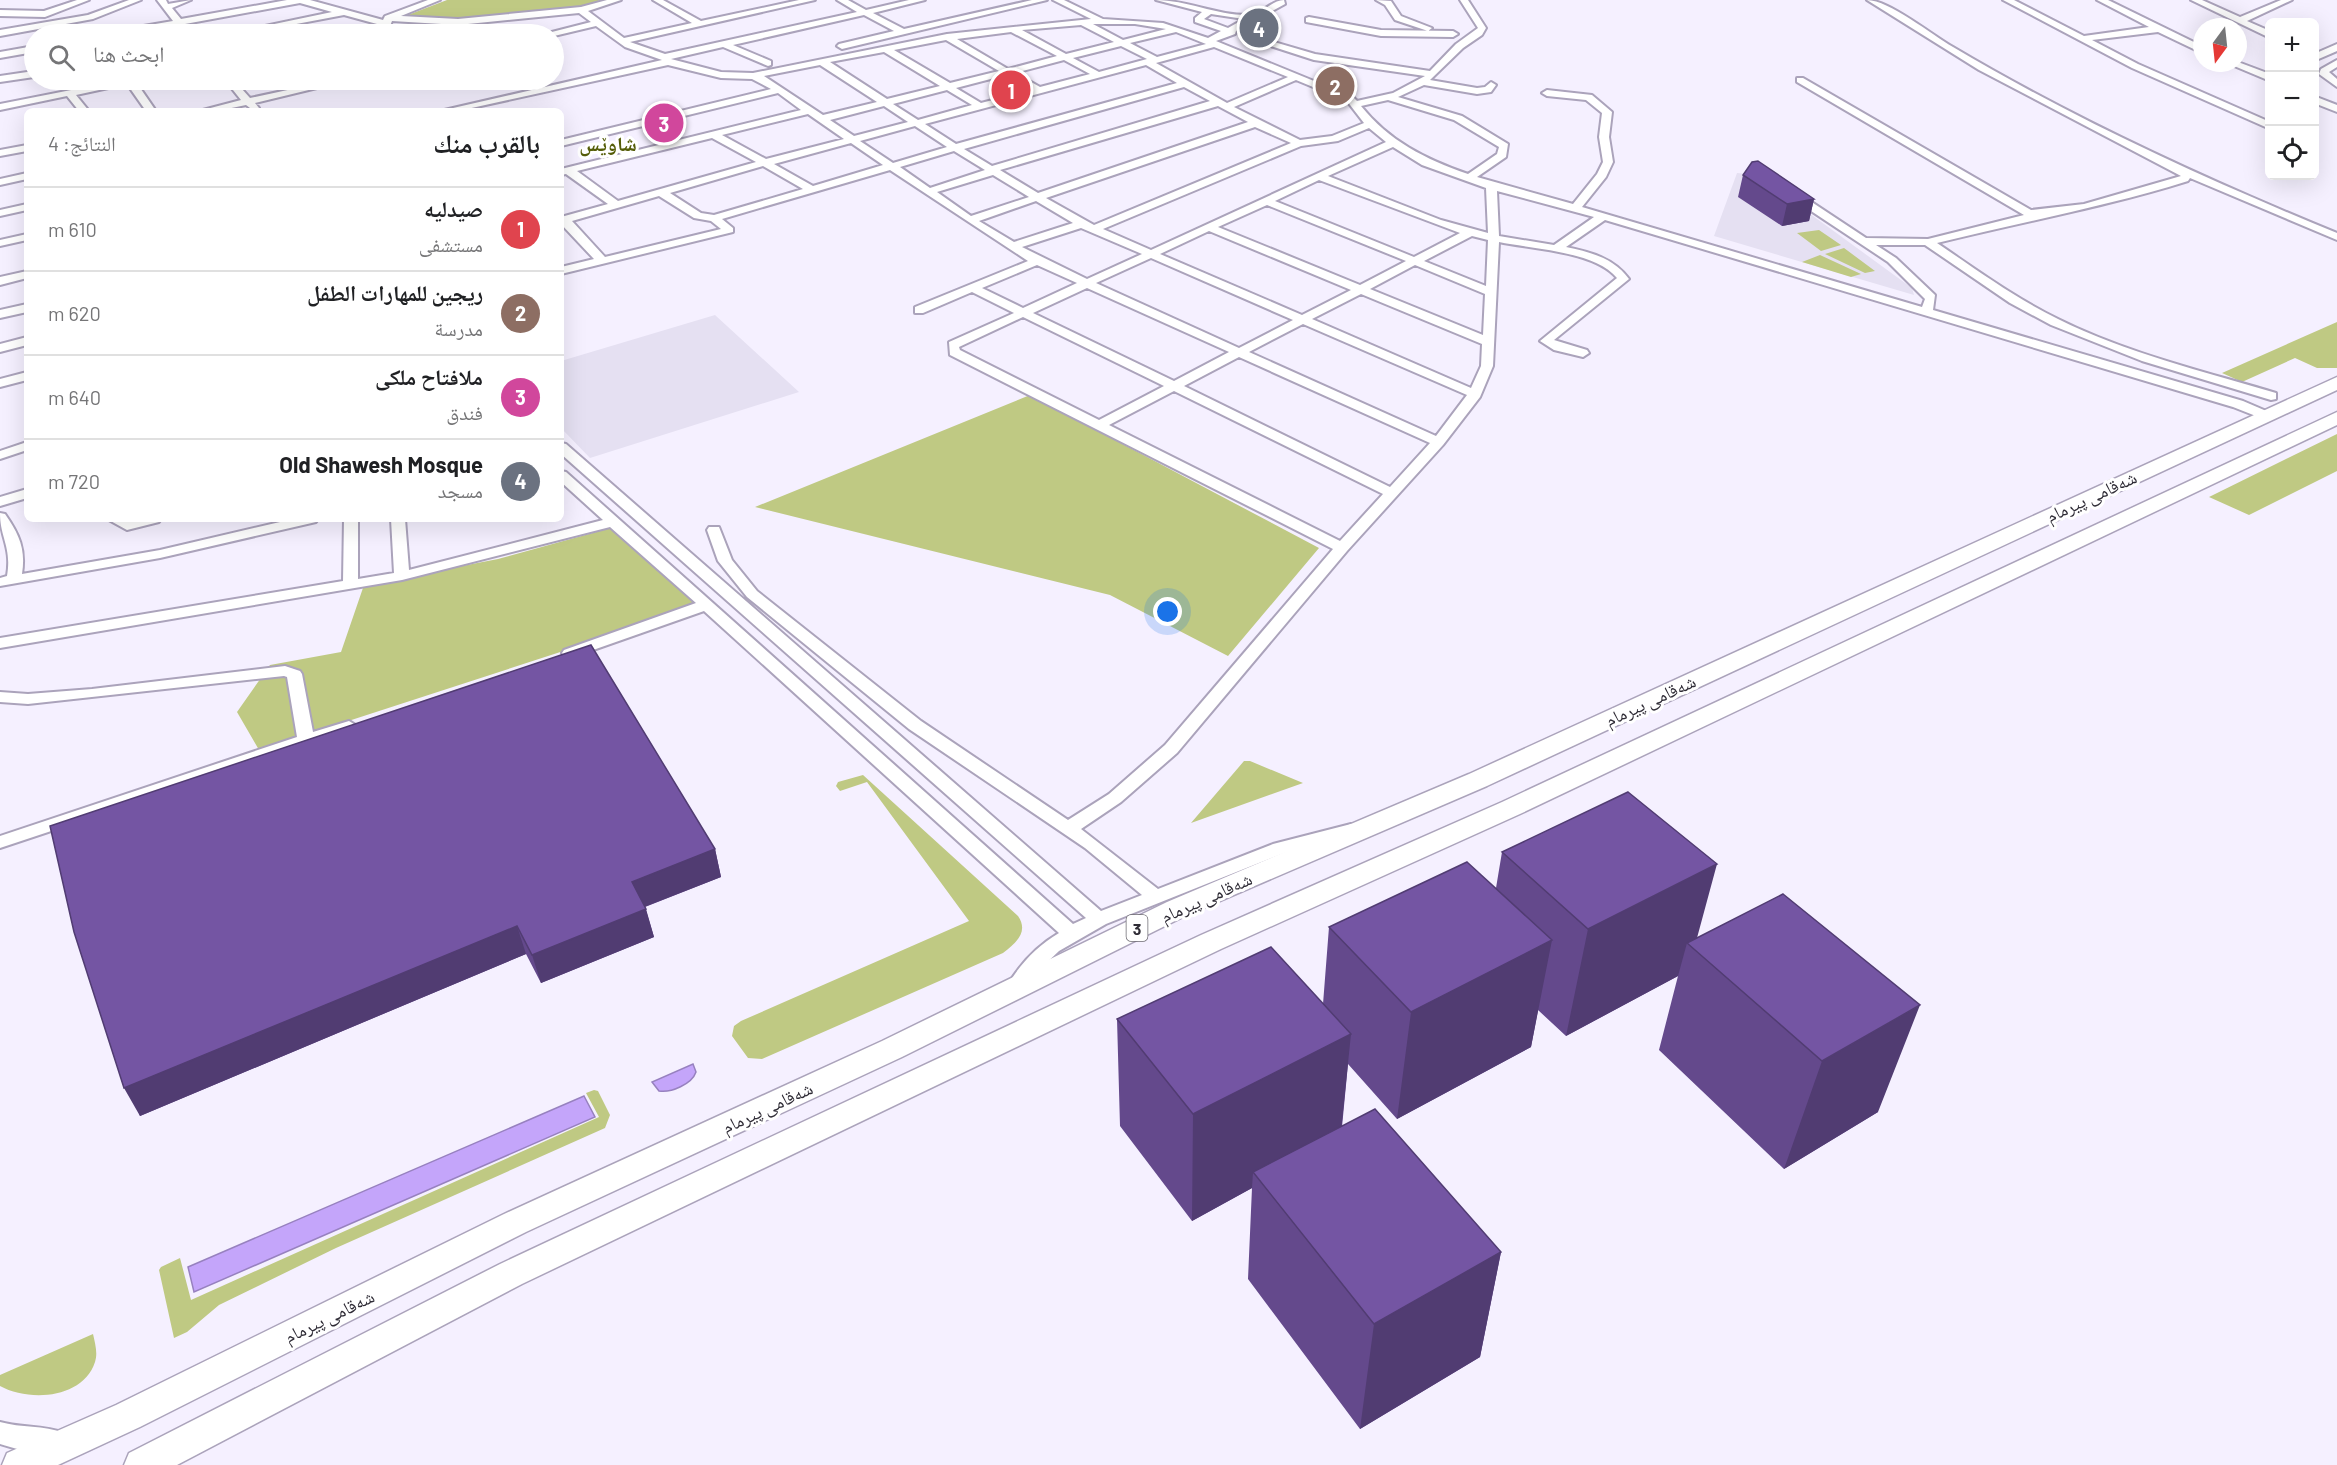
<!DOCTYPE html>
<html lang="ar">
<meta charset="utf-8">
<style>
body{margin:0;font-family:Barlow,"Noto Naskh Arabic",sans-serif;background:#f2f2f2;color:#202124;direction:rtl}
.controls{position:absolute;right:18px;top:18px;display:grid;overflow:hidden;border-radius:9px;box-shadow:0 6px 24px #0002}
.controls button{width:54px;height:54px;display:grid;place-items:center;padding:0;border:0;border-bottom:2px solid #e0e0e0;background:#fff;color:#202124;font:30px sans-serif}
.compass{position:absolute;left:2193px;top:18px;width:54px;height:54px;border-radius:50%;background:#fff;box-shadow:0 6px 24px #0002;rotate:195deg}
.you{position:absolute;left:1168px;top:612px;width:21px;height:21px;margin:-15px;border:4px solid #fff;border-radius:50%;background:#1a73e8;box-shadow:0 0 0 9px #1a73e833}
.badge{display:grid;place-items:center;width:39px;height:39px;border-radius:50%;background:#7c3aed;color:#fff;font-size:20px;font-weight:700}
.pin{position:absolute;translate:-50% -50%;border:3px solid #fff;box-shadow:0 2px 6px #0006}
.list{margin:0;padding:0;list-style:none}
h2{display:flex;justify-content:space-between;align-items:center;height:78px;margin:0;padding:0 24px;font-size:26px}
h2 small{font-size:20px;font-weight:400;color:#757577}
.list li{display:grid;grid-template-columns:39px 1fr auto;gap:18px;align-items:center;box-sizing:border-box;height:84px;padding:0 24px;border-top:2px solid #e0e0e0}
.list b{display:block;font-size:22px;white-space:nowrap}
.list p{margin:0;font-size:20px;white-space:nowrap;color:#757577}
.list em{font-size:20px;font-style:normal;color:#757577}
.icon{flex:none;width:33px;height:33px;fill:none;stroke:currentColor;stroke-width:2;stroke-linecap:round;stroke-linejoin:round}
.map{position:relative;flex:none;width:2337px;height:1465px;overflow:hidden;direction:ltr}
.search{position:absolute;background:#fff;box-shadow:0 6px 24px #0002;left:24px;top:24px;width:540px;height:66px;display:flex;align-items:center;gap:15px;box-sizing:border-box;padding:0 21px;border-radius:33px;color:#757577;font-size:22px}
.panel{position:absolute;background:#fff;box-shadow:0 6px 24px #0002;left:24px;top:108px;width:540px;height:414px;border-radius:9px;direction:rtl}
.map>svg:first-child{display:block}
.built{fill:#e5e0f2}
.green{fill:#bfc983}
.water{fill:#c4a5fa;stroke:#9781bf;stroke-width:1.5}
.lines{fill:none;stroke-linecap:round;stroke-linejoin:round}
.minor-casing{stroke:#aba3bb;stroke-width:4}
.highway-casing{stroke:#aba3bb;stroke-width:3}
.minor{fill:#fff;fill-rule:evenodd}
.highway{fill:#fff;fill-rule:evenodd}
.wall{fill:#64498c}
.shaded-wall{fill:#513c72}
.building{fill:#7455a3;stroke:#513c72;stroke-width:1.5}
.labels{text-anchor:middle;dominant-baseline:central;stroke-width:6;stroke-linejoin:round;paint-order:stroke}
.shield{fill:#fff;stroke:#6d6b72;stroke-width:1.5}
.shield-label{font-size:16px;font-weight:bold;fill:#2f2c36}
.street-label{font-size:18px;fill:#2f2c36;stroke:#fff}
.far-district-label{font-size:20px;font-weight:bold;fill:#555d09;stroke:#fff}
</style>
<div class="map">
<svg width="2337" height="1465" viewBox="0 0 2337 1465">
<rect width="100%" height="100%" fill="#f5f0ff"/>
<!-- built -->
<path class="built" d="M 1737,173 L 1748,174 L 1776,189 L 1912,288 L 1914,295 L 1714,236 Z
M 715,315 L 799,392 L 590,458 L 561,428 L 561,361 Z"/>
<!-- green -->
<path class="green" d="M 447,0 L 601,0 L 572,9 L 544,10 L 478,19 L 425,21 L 400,18 Z
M 1819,230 L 1841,245 L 1821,251 L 1797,233 Z
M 1844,248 L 1875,271 L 1865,273 L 1825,254 Z
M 1820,255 L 1861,274 L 1851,277 L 1802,262 Z
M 2337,322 L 2337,368 L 2317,368 L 2295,358 L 2242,382 L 2222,373 Z
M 1030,395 L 1319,548 L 1228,656 L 1110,595 L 755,507 Z
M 2337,434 L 2337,471 L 2249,515 L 2209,497 Z
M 618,526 L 705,605 L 259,750 L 237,712 L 270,665 L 341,652 L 364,585 L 498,559 Z
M 1244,761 L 1250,761 L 1303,783 L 1191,823 Z
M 863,775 L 1018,916 C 1029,932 1016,943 1003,953 L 762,1059 L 748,1058 L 732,1036 L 734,1026 L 741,1021 L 969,921 L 867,782 L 840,791 L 836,786 L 838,782 Z
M 594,1090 L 598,1091 L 610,1115 L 605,1128 L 336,1248 L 219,1305 L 187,1332 L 174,1338 L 159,1270 L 161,1267 L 180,1258 L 191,1300 L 599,1117 L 586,1093 Z
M 93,1334 C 95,1343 98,1353 95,1362 C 83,1399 29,1402 0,1386 L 0,1375 Z"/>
<!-- water -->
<path class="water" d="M 693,1064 L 696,1072 C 692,1084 671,1093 659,1091 L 652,1082 Z
M 584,1096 L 595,1117 L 194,1292 L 188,1267 Z"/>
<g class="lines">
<defs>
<path id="minor" d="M 77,0 L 89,0 L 45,17 L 0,16 L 0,10 L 44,11 Z
M 129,0 L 141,0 L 93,19 L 0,36 L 0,30 L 88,15 Z
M 157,0 L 166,0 L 168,4 L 191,0 L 172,8 L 181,19 L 287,0 L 310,0 L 383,20 L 385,16 L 428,0 L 440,0 L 401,16 L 458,19 L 581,7 L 607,0 L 621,0 L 588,11 L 624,38 L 692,23 L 653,0 L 663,0 L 701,21 L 799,0 L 815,0 L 630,42 L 665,54 L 857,12 L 837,0 L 848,0 L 866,10 L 909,0 L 925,0 L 873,13 L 904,29 L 1032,0 L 1047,0 L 842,49 L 837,46 L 839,44 L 894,31 L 864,15 L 733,45 L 771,61 L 771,65 L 768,66 L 723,47 L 671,59 L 721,72 L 753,73 L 947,34 L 1091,19 L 1053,0 L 1064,0 L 1103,19 L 1163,23 L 1208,38 L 1221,31 L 1195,22 L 1195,18 L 1202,12 L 1156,0 C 1187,0 1218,16 1250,15 C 1262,14 1272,0 1284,0 L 1285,4 L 1236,31 L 1235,34 L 1216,41 L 1353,97 L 1357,101 L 1393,93 L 1425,76 L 1314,60 L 1252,40 L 1257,37 L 1315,54 L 1430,71 L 1456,44 L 1478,28 L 1460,0 L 1468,0 L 1486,28 L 1482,35 L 1463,48 L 1430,80 L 1477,88 L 1485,87 L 1491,82 L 1496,85 L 1491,92 L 1477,94 L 1424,85 L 1398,97 L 1462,116 L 1508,144 L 1506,157 L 1477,177 L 1573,204 L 1597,174 L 1603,162 L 1599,137 L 1602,113 L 1586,100 L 1547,96 L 1542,93 L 1547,90 L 1592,95 L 1612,112 L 1609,137 L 1613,162 L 1606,177 L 1582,207 L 1922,307 L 1925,299 L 1888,262 L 1790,197 L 1790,193 L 1798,193 L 1866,238 L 1928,239 L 2024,215 L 1797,82 L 1797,78 L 1803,78 L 2031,210 L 2084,204 L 2181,176 L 1979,70 L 1867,0 C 1889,0 1932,35 1953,47 C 2076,120 2205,179 2337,233 L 2337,240 L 2190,178 L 2188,181 C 2105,207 2021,222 1937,243 C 1977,270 2015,298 2058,319 C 2126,353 2203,371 2276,393 L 2276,399 L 2271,400 L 2142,361 L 2051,325 L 2010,303 L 1925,245 L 1876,245 L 1896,258 L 1935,295 L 1933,310 L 2243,401 L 2271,413 L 2273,416 L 2266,420 L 2233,407 L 1605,220 L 1566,247 C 1590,252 1614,258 1629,279 L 1554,340 L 1587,350 L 1589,353 L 1583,357 L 1554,350 L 1540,341 L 1617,278 C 1595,251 1532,249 1499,242 L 1493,366 L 1480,397 L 1443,445 L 1347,551 L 1177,753 L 1121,802 L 1081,829 L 1158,889 L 1273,844 L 1351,824 L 1360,830 L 1357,834 L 1284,853 L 1106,924 L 1059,951 L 1040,969 L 1024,991 L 1017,993 L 1010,991 L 1007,986 C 1020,964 1037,946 1059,933 L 704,611 L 576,656 L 564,656 L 562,653 L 564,650 L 696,603 L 610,527 L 402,580 L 0,648 L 0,638 L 343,581 L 344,519 L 358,519 L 358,579 L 394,573 L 391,519 L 405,519 L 409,570 L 603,520 L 561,482 L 561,471 L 566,472 L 1073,924 L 1086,918 L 561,454 L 561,443 L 566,444 L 1101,911 L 1142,895 L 1085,848 L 909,729 L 747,597 L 718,561 L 707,530 L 709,527 L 719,527 L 732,560 L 757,591 L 921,721 L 1068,820 L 1109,794 L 1165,745 L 1333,549 L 950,355 L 949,342 L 1014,313 L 972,292 L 923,313 L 915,313 L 915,307 L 1028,261 L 890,170 L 722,219 L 733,228 L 733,232 L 561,274 L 561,267 L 594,259 L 561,224 L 561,217 L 608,204 L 566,174 L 561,175 L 561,169 L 801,110 L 778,93 L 561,146 L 561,140 L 771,89 L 752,79 L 721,78 L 668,65 L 458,111 L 440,111 L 662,60 L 625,47 L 596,26 L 554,36 L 544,34 L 591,22 L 579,13 L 458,25 L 392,21 L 390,26 L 358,34 L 344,34 L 377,24 L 344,15 L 243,34 L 227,34 L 332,12 L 300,3 L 185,24 L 192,34 L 184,34 L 176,25 L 126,34 L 110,34 L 114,31 L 173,21 ZM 1211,14 L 1244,19 L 1228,28 L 1204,19 ZM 1093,24 L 1135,24 L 1166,29 L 1123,40 ZM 1081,25 L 1114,42 L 1066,54 L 1022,30 ZM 1011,32 L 1057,56 L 1008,69 L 957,39 ZM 1176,32 L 1206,44 L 1157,57 L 1130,43 ZM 946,40 L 999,71 L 950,83 L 894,50 ZM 1121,46 L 1147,59 L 1099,72 L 1073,58 ZM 1214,47 L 1288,77 L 1227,103 L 1156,63 ZM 884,52 L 940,86 L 887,99 L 830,62 ZM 1064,60 L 1090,74 L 1040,87 L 1015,73 ZM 820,65 L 877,102 L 823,115 L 764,76 ZM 1146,65 L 1177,83 L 956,144 L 925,124 ZM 1006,75 L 1031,90 L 981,103 L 956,88 ZM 1296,80 L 1347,101 L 1364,123 L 1332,136 L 1300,140 L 1234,107 ZM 1184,87 L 1210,101 L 992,166 L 964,149 ZM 947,90 L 972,105 L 918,120 L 893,104 ZM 1388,100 L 1454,120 L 1499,147 L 1497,154 L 1468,174 C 1425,159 1389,141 1361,106 ZM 884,106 L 908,122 L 854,136 L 830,120 ZM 1218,106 L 1248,122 L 1038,193 L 1000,170 ZM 808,114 L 844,139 L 766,159 L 722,135 ZM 915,126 L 947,147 L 893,163 L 860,141 ZM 1255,127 L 1291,143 L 1094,225 L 1046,198 ZM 1369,128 L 1386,142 L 1151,250 L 1103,229 L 1301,146 L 1338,141 ZM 712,138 L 756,162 L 618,201 L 577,171 ZM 851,143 L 883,165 L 813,186 L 774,164 ZM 1393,147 L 1422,165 L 1486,188 L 1488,233 L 1441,220 L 1328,176 ZM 954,151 L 985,170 L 930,188 L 900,167 ZM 763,166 L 803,189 L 714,215 L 701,213 L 670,193 ZM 993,175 L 1029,197 L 971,216 L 937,192 ZM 1319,180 L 1460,233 L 1414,257 L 1275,201 ZM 1497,191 L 1594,217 L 1554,245 L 1499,236 ZM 659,196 L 694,218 L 711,221 L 721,229 L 605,257 L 572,221 ZM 1036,201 L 1073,223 L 1014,242 L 979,221 ZM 1267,205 L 1406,261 L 1360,285 L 1218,227 ZM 1081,228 L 1142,254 L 1087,279 L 1022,247 ZM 1209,231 L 1351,290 L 1302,315 L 1160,254 ZM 1472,236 L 1488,240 L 1486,286 L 1424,261 ZM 1151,258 L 1293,320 L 1239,348 L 1096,283 ZM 1037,265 L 1077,283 L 1023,308 L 982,288 ZM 1415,265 L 1485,294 L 1483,335 L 1370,289 ZM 1087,288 L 1229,352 L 1174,381 L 1033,313 ZM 1361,294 L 1482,344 L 1481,366 L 1471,388 L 1312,319 ZM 1023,317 L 1164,386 L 1099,420 L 960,350 L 959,347 ZM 1303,324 L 1467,395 L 1436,436 L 1249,352 ZM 1239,357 L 1430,443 L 1390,487 L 1184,386 ZM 1174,391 L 1383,494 L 1340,541 L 1109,425 Z
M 1376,0 L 1391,1 L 1401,16 L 1432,28 L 1428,31 L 1395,20 L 1385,5 Z
M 2003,0 L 2014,0 L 2084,36 L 2149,27 L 2097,0 L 2108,0 L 2202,46 L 2202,53 L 2158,32 L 2092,40 L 2138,64 L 2270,122 L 2270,129 L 2132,68 Z
M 2191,0 L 2202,0 L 2240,17 L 2281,0 L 2292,0 L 2247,21 L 2270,31 L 2270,38 Z
M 1309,17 L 1381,30 L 1453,31 L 1458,34 L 1453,37 L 1381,36 L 1306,22 L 1306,18 Z
M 2337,44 L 2337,51 L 2314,61 L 2314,54 Z
M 34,46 L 34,52 L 0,58 L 0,52 Z
M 2337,60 L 2337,67 L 2329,72 L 2337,79 L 2337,87 L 2319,74 L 2321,69 Z
M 2238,62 L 2270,74 L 2270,81 L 2227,63 Z
M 34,71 L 34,77 L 0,82 L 0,76 Z
M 122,80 L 138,80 L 136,82 L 156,111 L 146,111 L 127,84 L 76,95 L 89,111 L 79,111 L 67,96 L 0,110 L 0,104 Z
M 225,80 L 234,80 L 250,98 L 334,80 L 350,80 L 255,103 L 259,108 L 254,111 L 246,105 L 217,111 L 199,111 L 241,100 Z
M 2314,96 L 2337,105 L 2337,112 L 2314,103 Z
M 27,145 L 27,151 L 0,156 L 0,150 Z
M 27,173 L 27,179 L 0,185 L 0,179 Z
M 27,204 L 27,210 L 0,216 L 0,210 Z
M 27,234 L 27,240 L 0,246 L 0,240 Z
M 27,271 L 27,278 L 0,285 L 0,277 Z
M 27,304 L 27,312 L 0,318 L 0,310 Z
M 27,337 L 27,345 L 0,352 L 0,344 Z
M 27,372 L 27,380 L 0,387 L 0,379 Z
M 27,442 L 27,450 L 0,459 L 0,451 Z
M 27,489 L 27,498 L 0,506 L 0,497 Z
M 0,513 L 5,514 C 19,534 26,549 22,574 L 160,550 L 293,519 L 318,519 L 316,522 L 160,558 L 0,586 L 0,578 L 7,576 C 12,547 0,538 0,513 Z
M 107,519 L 129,521 L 161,519 L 159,522 L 127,530 Z
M 285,666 L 300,671 L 302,674 L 313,732 L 349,721 L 357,726 L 355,730 L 0,848 L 0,836 L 297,737 L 287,677 L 284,676 L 28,704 L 0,702 L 0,692 L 28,694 L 92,689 Z
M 0,1422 C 21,1428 44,1425 64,1433 L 67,1441 L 64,1449 C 44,1457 19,1450 0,1444 Z"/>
<path id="highway" d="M 2337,377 L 2337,390 L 1487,786 L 1185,916 L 902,1057 L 526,1232 L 140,1427 L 58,1465 L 2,1465 L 7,1453 L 116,1405 L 504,1214 L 882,1041 L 1167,902 L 1469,774 Z
M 2337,412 L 2337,425 L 1520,814 L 1221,949 L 522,1284 L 177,1465 L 124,1465 L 129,1453 L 500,1264 L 1201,935 L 1502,802 Z"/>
</defs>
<!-- minor casing -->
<use href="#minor" class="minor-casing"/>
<!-- highway casing -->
<use href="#highway" class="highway-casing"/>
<!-- minor -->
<use href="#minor" class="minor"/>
<!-- highway -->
<use href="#highway" class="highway"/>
</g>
<!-- wall -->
<path class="wall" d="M 1743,175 L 1814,199 L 1809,221 L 1782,226 L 1738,197 Z
M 715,849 L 721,877 L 645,907 L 654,937 L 541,983 L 526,954 L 140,1116 L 74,932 Z
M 1502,852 L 1697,938 L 1878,1112 L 1784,1169 L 1659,1050 L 1678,976 L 1566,1036 L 1538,1010 L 1531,1047 L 1397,1119 L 1348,1064 L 1342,1127 L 1501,1252 L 1480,1357 L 1360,1429 L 1248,1279 L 1252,1188 L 1192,1221 L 1120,1126 L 1117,1019 L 1323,1004 L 1329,927 L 1496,888 Z"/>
<!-- shaded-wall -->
<path class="shaded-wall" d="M 1814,199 L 1809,221 L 1782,226 L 1787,204 Z
M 715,849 L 721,877 L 639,909 L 632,882 Z
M 1717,864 L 1694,949 L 1687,943 L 1678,976 L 1566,1036 L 1588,929 Z
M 646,909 L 654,937 L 541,983 L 532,955 Z
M 517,926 L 526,954 L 140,1116 L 124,1088 Z
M 1552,940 L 1531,1047 L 1397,1119 L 1411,1012 Z
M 1920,1005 L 1878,1112 L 1784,1169 L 1822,1061 Z
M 1351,1034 L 1340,1141 L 1253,1172 L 1252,1188 L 1192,1221 L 1193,1114 Z
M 1501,1252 L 1480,1357 L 1360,1429 L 1374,1324 Z"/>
<!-- building -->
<path class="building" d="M 1758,161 L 1814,199 L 1787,204 L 1743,175 L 1752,162 Z
M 591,645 L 715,849 L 632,882 L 646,909 L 532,955 L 517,926 L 124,1088 L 74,932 L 50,826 Z
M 1628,792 L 1717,864 L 1588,929 L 1502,852 Z
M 1467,862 L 1552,940 L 1411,1012 L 1329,927 Z
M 1783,894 L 1920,1005 L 1822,1061 L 1687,943 Z
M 1271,947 L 1351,1034 L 1193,1114 L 1117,1019 Z
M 1375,1109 L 1501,1252 L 1374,1324 L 1253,1172 Z"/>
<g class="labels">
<!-- shield labels -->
<rect class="shield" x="1126.5" y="915" width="21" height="26" rx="4.5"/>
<g class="shield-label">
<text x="1137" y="928">3</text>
</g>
<!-- street labels -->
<g class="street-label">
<text transform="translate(2091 496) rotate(-25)">شەقامی پیرمام</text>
<text transform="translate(1650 700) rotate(-25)">شەقامی پیرمام</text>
<text transform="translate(1206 897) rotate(-24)">شەقامی پیرمام</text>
<text transform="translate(767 1107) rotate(-25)">شەقامی پیرمام</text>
<text transform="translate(329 1316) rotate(-26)">شەقامی پیرمام</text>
</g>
<!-- far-district labels -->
<g class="far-district-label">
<text x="608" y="143">شاوێس</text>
</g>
</g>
</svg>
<div class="controls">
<button>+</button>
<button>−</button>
<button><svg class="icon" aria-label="locate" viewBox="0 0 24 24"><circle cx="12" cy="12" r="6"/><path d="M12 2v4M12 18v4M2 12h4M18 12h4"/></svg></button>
</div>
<svg class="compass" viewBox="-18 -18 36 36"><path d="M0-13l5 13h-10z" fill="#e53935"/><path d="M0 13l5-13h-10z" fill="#757577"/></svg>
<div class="you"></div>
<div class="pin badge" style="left:1011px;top:90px;background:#e0444e">1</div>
<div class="pin badge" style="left:1335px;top:86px;background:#8d6e63">2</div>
<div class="pin badge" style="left:664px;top:123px;background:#d1479c">3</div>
<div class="pin badge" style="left:1259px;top:28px;background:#6b7280">4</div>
<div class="search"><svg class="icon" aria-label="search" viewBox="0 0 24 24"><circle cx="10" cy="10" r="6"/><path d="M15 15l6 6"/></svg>ابحث هنا</div>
<section class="panel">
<h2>بالقرب منك<small>النتائج: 4</small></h2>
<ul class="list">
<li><span class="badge" style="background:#e0444e">1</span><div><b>صیدلیە</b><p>مستشفى</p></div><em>610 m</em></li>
<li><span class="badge" style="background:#8d6e63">2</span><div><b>ريجين للمهارات الطفل</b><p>مدرسة</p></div><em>620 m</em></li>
<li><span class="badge" style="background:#d1479c">3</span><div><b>ملافتاح ملکی</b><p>فندق</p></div><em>640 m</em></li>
<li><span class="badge" style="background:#6b7280">4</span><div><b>Old Shawesh Mosque</b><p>مسجد</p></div><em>720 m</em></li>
</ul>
</section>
</div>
